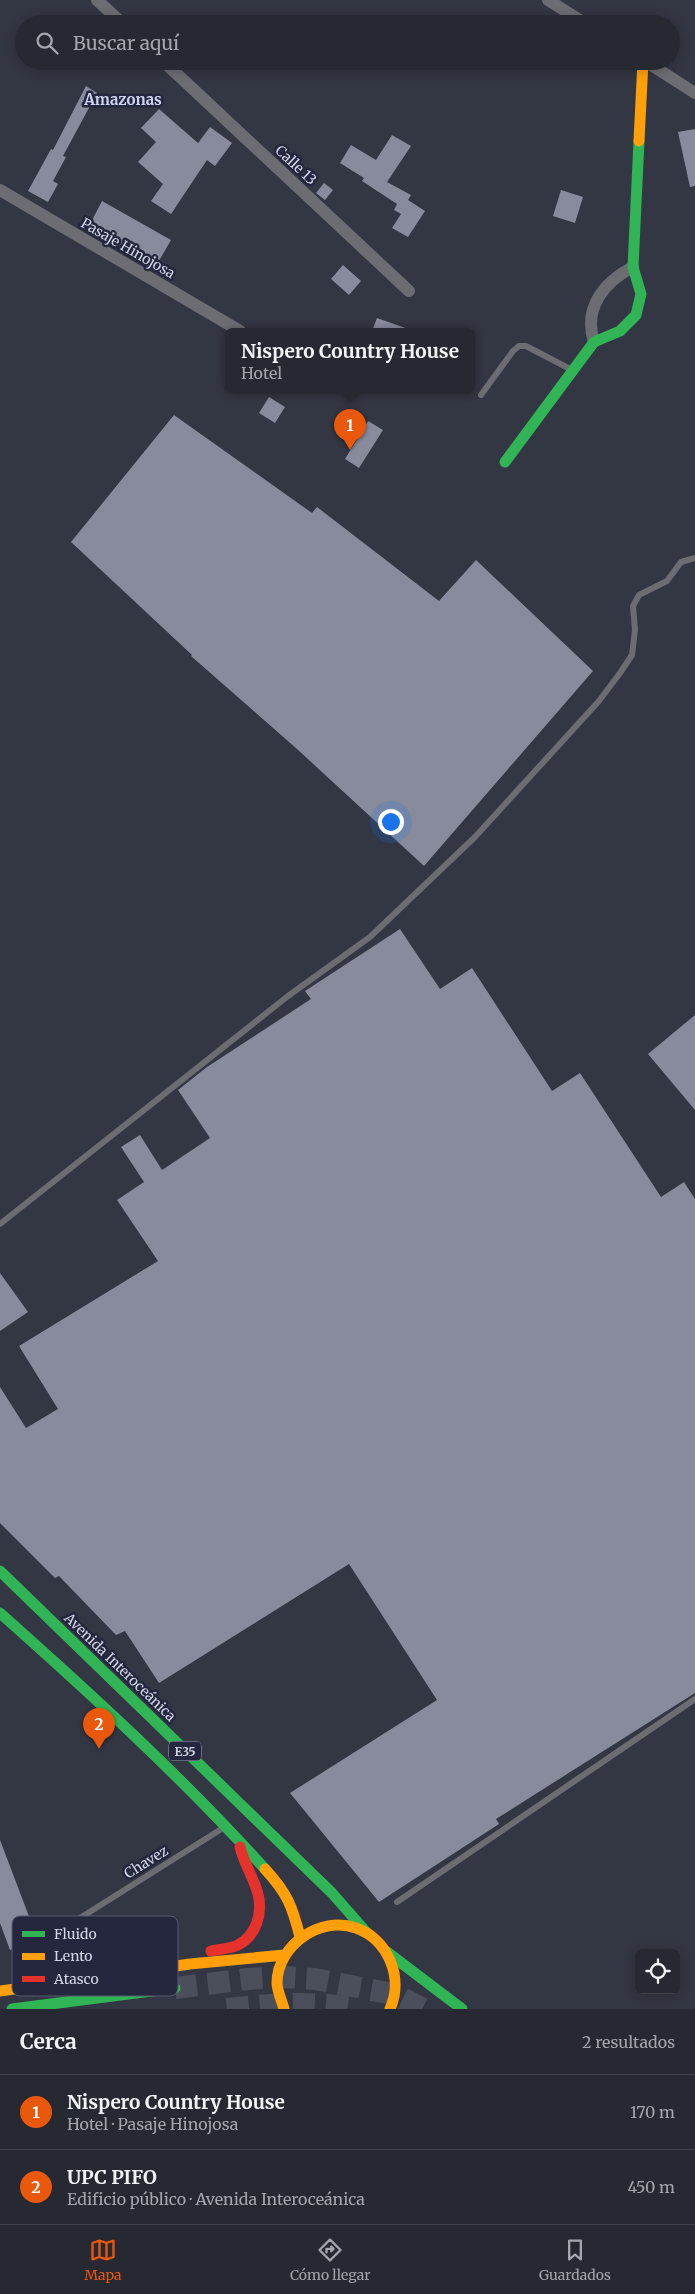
<!DOCTYPE html>
<html lang="es">
<meta charset="utf-8">
<style>
body{margin:0;font-family:Merriweather,serif;background:#32343e;color:#f1f3f6}
.controls{position:absolute;right:15px;bottom:15px;display:grid;overflow:hidden;border-radius:8px;box-shadow:0 2px 12px #0003}
.controls button{width:45px;height:45px;display:grid;place-items:center;padding:0;border:0;border-bottom:1px solid #42444d;background:#262832;color:#f1f3f6;font:25px sans-serif}
.you{position:absolute;left:390px;top:821px;width:18px;height:18px;margin:-12px;border:4px solid #fff;border-radius:50%;background:#1a73e8;box-shadow:0 0 0 8px #1a73e833}
.badge{display:grid;place-items:center;width:32px;height:32px;border-radius:50%;background:#ea580c;color:#fff;font-size:16px;font-weight:700}
.pin{position:absolute;translate:-50% -41px;filter:drop-shadow(0 1px 2px #0008)}
.pin::after{content:'';position:absolute;top:26px;width:18px;height:15px;background:inherit;clip-path:polygon(0 0,100% 0,50% 100%)}
.popup{position:absolute;left:225px;top:328px;width:250px;height:65px;box-sizing:border-box;display:grid;place-content:center;border-radius:8px;background:#262832;filter:drop-shadow(0 1px 4px #0005);font-size:16px;white-space:nowrap;color:#a4a6ac}
.popup b{font-size:19px;color:#f1f3f6}
.popup::after{content:'';position:absolute;left:50%;top:100%;margin-left:-10px;border:10px solid transparent;border-top-color:#262832}
.list{margin:0;padding:0;list-style:none}
h2{display:flex;justify-content:space-between;align-items:center;height:65px;margin:0;padding:0 20px;font-size:21px}
h2 small{font-size:16px;font-weight:400;color:#a4a6ac}
.list li{display:grid;grid-template-columns:32px 1fr auto;gap:15px;align-items:center;box-sizing:border-box;height:75px;padding:0 20px;border-top:1px solid #42444d}
.list b{display:block;font-size:19px;white-space:nowrap}
.list p{margin:0;font-size:16px;white-space:nowrap;color:#a4a6ac}
.list em{font-size:16px;font-style:normal;color:#a4a6ac}
.icon{flex:none;width:28px;height:28px;fill:none;stroke:currentColor;stroke-width:2;stroke-linecap:round;stroke-linejoin:round}
.map{position:relative;flex:none;width:695px;height:2009px;overflow:hidden}
.search{position:absolute;background:#262832;box-shadow:0 2px 12px #0003;left:15px;right:15px;top:15px;height:55px;display:flex;align-items:center;gap:12px;box-sizing:border-box;padding:0 18px;border-radius:28px;color:#a4a6ac;font-size:19px}
.sheet{height:215px;background:#262832}
nav{display:flex;justify-content:space-around;align-items:center;box-sizing:border-box;height:70px;border-top:1px solid #42444d;background:#262832;font-size:14px;color:#a4a6ac}
nav a{display:grid;justify-items:center;gap:2px}
nav .on{color:#ea580c}
.map>svg:first-child{display:block}
.building{fill:#878b9c}
.lines{fill:none;stroke-linecap:round;stroke-linejoin:round}
.highway-tunnel{stroke:#4b4e5b;stroke-width:22;stroke-dasharray:22 11;stroke-linecap:butt}
.lane{stroke:#6c6d73;stroke-width:6}
.street{stroke:#6c6d73;stroke-width:12}
.fast{stroke:#30b455;stroke-width:11}
.slow{stroke:#ff9f0a;stroke-width:11}
.jam{stroke:#e5322d;stroke-width:11}
.labels{text-anchor:middle;dominant-baseline:central;stroke-width:5;stroke-linejoin:round;paint-order:stroke}
.shield{fill:#24273e;stroke:#9ea1b3;stroke-width:1}
.shield-label{font-size:12px;font-weight:bold;fill:#d2d5e5}
.street-label{font-size:14px;fill:#d2d5e5;stroke:#24273e}
.neighbourhood-label{font-size:15px;font-weight:bold;fill:#ced4f4;stroke:#24273e}
.key{fill:#24273e;stroke:#585b70;stroke-width:1}
.key-label{font-size:14px;fill:#d2d5e5}
</style>
<div class="map">
<svg width="695" height="2009" viewBox="0 0 695 2009">
<rect width="100%" height="100%" fill="#333643"/>
<!-- building -->
<path class="building" d="M 86,86 L 97,93 L 63,156 L 66,157 L 53,181 L 58,184 L 48,202 L 28,191 L 51,149 L 53,150 Z
M 159,109 L 198,143 L 210,127 L 232,143 L 215,166 L 207,160 L 171,214 L 151,201 L 163,184 L 138,162 L 156,142 L 141,128 Z
M 695,129 L 695,186 L 690,187 L 678,132 Z
M 392,135 L 411,146 L 387,182 L 411,195 L 408,200 L 425,211 L 408,237 L 392,228 L 401,214 L 394,210 L 397,204 L 362,181 L 364,178 L 340,163 L 351,145 L 376,160 Z
M 324,183 L 333,190 L 325,200 L 316,193 Z
M 561,190 L 583,197 L 575,223 L 553,216 Z
M 102,201 L 171,240 L 156,266 L 88,228 Z
M 343,265 L 361,281 L 349,295 L 331,279 Z
M 377,318 L 411,330 L 411,331 L 372,331 Z
M 269,397 L 285,407 L 275,423 L 259,413 Z
M 174,415 L 312,513 L 317,507 L 439,601 L 476,560 L 593,671 L 424,866 L 297,749 L 191,656 L 192,655 L 71,542 Z
M 368,421 L 383,430 L 359,468 L 345,459 Z
M 400,929 L 440,989 L 472,968 L 552,1091 L 580,1073 L 661,1197 L 684,1182 L 695,1199 L 695,1693 L 496,1819 L 499,1824 L 379,1902 L 290,1793 L 437,1700 L 349,1564 L 159,1683 L 125,1631 L 116,1635 L 59,1576 L 55,1578 L 0,1523 L 0,1387 L 26,1428 L 58,1409 L 19,1346 L 158,1261 L 117,1200 L 144,1182 L 121,1147 L 140,1135 L 162,1170 L 210,1138 L 178,1090 L 207,1067 L 311,999 L 305,991 Z
M 695,1015 L 695,1110 L 648,1054 Z
M 0,1273 L 28,1312 L 0,1331 Z
M 0,1840 L 38,1940 L 10,1950 L 0,1923 Z"/>
<g class="lines">
<!-- highway-tunnel -->
<path class="highway-tunnel" d="M 175,1988 L 247,1979 L 282,1977 L 315,1979 L 393,1994 L 424,2009
M 227,2009 C 271,2004 314,2001 357,2009"/>
<!-- lane -->
<path class="lane" d="M 481,395 L 513,351 L 519,346 L 526,346 L 572,370
M 0,1224 L 288,996 L 370,937 L 475,837 L 599,701 L 620,673 L 632,655 L 635,630 L 633,606 L 639,595 L 667,581 L 681,562 L 695,558
M 397,1902 L 695,1699
M 80,1918 L 223,1828"/>
<!-- street -->
<path class="street" d="M 97,0 L 123,24
M 548,0 L 586,24
M 163,61 L 409,291
M 645,61 L 695,93
M 0,190 L 240,331
M 594,342 C 583,308 604,282 633,267"/>
<!-- fast -->
<path class="fast" d="M 505,462 L 594,342 L 620,331 L 636,315 L 641,294 L 633,267 L 639,141
M 0,1571 L 332,1893 L 367,1933
M 0,1613 C 91,1694 183,1778 265,1869
M 387,1952 L 462,2009
M 12,2009 L 175,1988"/>
<!-- slow -->
<path class="slow" d="M 639,141 L 643,61
M 265,1869 C 287,1893 292,1905 300,1937
M 0,1991 L 190,1964 L 284,1955
M 284,2009 C 282,2001 277,1991 277,1983 C 277,1946 320,1915 356,1928 C 388,1939 404,1978 390,2009"/>
<!-- jam -->
<path class="jam" d="M 211,1951 C 220,1949 229,1949 238,1945 C 256,1936 263,1913 258,1894 C 254,1878 244,1864 240,1847"/>
</g>
<g class="labels">
<!-- shield labels -->
<rect class="shield" x="169" y="1741.5" width="32" height="19" rx="4"/>
<g class="shield-label">
<text x="185" y="1751">E35</text>
</g>
<!-- street labels -->
<g class="street-label">
<text transform="translate(296 165) rotate(43)">Calle 13</text>
<text transform="translate(128 248) rotate(30)">Pasaje Hinojosa</text>
<text transform="translate(120 1667) rotate(44)">Avenida Interoceánica</text>
<text transform="translate(146 1862) rotate(-32)">Chavez</text>
</g>
<!-- neighbourhood labels -->
<g class="neighbourhood-label">
<text x="123" y="99">Amazonas</text>
</g>
</g>
<!-- legend -->
<rect x="12" y="1916" width="166" height="80" rx="8" class="key"/>
<rect x="22" y="1931" width="23" height="6" fill="#30b455"/>
<rect x="22" y="1953" width="23" height="7" fill="#ff9f0a"/>
<rect x="22" y="1976" width="23" height="6" fill="#e5322d"/>
<g class="key-label">
<text x="54" y="1939">Fluido</text>
<text x="54" y="1961">Lento</text>
<text x="54" y="1984">Atasco</text>
</g>
</svg>
<div class="controls">
<button><svg class="icon" aria-label="locate" viewBox="0 0 24 24"><circle cx="12" cy="12" r="6"/><path d="M12 2v4M12 18v4M2 12h4M18 12h4"/></svg></button>
</div>
<div class="you"></div>
<div class="pin badge" style="left:350px;top:450px">1</div>
<div class="popup"><b>Nispero Country House</b>Hotel</div>
<div class="pin badge" style="left:99px;top:1749px">2</div>
<div class="search"><svg class="icon" aria-label="search" viewBox="0 0 24 24"><circle cx="10" cy="10" r="6"/><path d="M15 15l6 6"/></svg>Buscar aquí</div>
</div>
<section class="sheet">
<h2>Cerca<small>2 resultados</small></h2>
<ul class="list">
<li><span class="badge">1</span><div><b>Nispero Country House</b><p>Hotel · Pasaje Hinojosa</p></div><em>170 m</em></li>
<li><span class="badge">2</span><div><b>UPC PIFO</b><p>Edificio público · Avenida Interoceánica</p></div><em>450 m</em></li>
</ul>
</section>
<nav>
<a class="on"><svg class="icon" aria-label="map" viewBox="0 0 24 24"><path d="M3 6l6-2 6 2 6-2v14l-6 2-6-2-6 2zM9 4v14M15 6v14"/></svg>Mapa</a>
<a><svg class="icon" aria-label="directions" viewBox="0 0 24 24"><path d="M12 3l9 9-9 9-9-9zM9 14v-3h6M13 9l2 2-2 2"/></svg>Cómo llegar</a>
<a><svg class="icon" aria-label="saved" viewBox="0 0 24 24"><path d="M7 4h10v16l-5-4-5 4z"/></svg>Guardados</a>
</nav>
